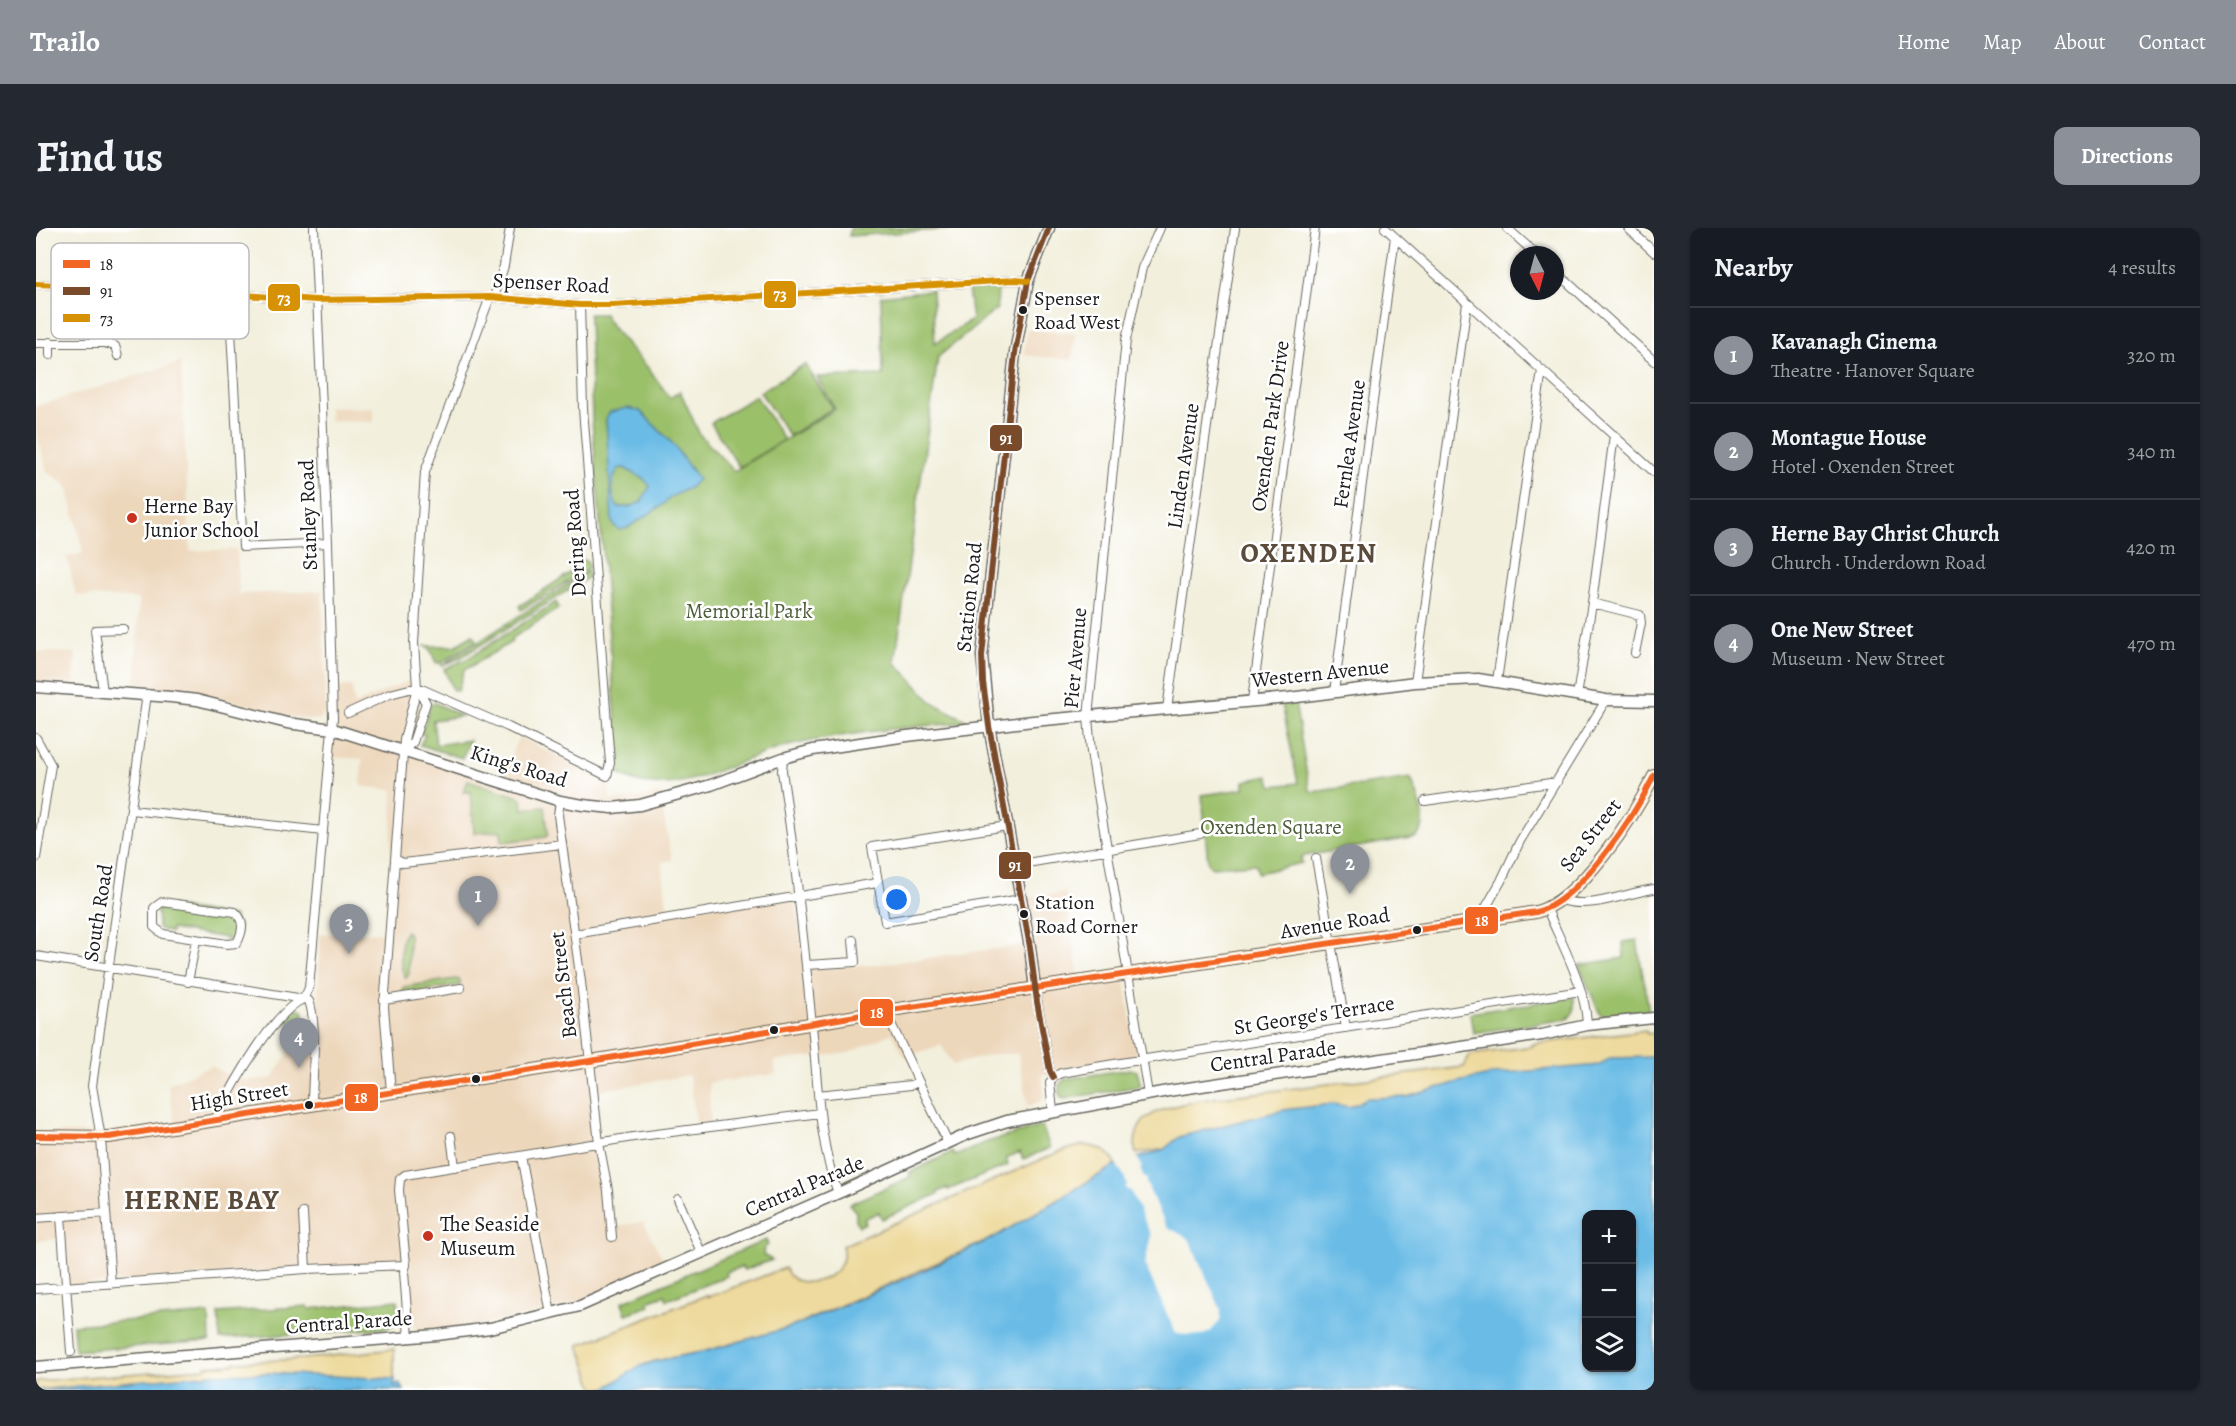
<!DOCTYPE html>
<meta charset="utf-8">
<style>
body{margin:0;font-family:Alegreya,serif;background:#242831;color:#f1f3f6}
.controls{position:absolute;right:18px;bottom:18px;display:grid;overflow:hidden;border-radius:12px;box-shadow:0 2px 4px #0004}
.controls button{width:54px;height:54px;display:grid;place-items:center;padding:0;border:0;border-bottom:2px solid #363941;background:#171b24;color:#f1f3f6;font:30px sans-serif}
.compass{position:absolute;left:1474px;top:18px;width:54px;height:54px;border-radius:50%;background:#171b24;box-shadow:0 2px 4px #0004;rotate:174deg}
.you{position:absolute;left:861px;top:672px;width:21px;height:21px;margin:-15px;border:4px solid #fff;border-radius:50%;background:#1a73e8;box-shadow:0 0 0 9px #1a73e833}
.badge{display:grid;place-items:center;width:39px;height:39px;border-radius:50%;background:#8c9099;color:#fff;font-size:20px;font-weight:700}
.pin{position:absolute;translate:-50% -50px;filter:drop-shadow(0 2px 3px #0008)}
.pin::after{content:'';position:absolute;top:32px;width:21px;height:18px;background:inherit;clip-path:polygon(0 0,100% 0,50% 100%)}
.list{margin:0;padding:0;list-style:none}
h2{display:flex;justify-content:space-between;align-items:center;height:78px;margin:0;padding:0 24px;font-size:26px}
h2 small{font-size:20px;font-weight:400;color:#9ea1a6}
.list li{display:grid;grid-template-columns:39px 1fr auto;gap:18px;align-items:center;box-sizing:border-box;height:96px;padding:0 24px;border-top:2px solid #363941}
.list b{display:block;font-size:22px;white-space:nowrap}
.list p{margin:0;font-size:20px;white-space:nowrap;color:#9ea1a6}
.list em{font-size:20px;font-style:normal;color:#9ea1a6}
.icon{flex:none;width:33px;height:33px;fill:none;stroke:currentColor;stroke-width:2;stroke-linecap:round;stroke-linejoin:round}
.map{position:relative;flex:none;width:1618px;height:1162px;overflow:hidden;border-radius:12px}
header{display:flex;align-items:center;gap:36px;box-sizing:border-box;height:84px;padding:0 30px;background:#8c9099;color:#fff}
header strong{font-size:28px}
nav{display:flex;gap:33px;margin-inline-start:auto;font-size:21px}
.intro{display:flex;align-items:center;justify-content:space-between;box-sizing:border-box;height:144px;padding:0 36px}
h1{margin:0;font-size:42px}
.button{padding:15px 27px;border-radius:12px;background:#8c9099;color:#fff;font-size:21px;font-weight:700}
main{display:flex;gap:36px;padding:0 36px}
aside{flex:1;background:#171b24;border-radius:12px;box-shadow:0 2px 4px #0004}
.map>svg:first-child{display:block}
.built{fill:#edd7bb}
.green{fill:#9bc06b;stroke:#5c6e44;stroke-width:1.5}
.sand{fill:#eeda9e;stroke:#857b5d;stroke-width:1.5}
.water{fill:#6bbce6;stroke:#446c81;stroke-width:1.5;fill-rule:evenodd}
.pier{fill:#f2efdc}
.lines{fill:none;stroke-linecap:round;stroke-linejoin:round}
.minor-casing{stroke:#67665f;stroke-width:10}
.tertiary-casing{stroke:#67665f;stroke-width:13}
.secondary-casing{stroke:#67665f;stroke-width:14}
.minor{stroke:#fff;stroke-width:8}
.tertiary{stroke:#fff;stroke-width:10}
.secondary{stroke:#fbe6c4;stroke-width:12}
.bus-1-casing{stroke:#fff;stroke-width:10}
.bus-2-casing{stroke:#fff;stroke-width:10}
.bus-3-casing{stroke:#fff;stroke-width:10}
.bus-1{stroke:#f26522;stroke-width:6}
.bus-2{stroke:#7a4b2a;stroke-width:6}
.bus-3{stroke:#d69104;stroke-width:6}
.bus-dot{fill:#1c1c1c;stroke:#fff;stroke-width:2}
.poi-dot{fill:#c8321e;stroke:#fff;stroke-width:2}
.labels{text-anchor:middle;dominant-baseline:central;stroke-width:5;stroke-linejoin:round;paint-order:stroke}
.bus-label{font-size:20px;fill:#1c1c1c;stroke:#fff;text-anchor:start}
.street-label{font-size:21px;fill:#1c1c1c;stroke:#fff}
.poi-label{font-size:21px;fill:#1c1c1c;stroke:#fff;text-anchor:start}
.park-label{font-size:21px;fill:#4f5e3c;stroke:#fff}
.district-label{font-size:27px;font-weight:bold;letter-spacing:1.5px;fill:#5b4b3a;stroke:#fff}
.key{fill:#fff;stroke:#bbb;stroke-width:1.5}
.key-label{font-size:16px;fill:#1c1c1c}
.line-badge{stroke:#fff;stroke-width:2}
.badge-label{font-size:16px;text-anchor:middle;font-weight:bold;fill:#fff}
</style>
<header>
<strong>Trailo</strong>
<nav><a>Home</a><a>Map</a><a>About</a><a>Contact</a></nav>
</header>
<div class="intro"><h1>Find us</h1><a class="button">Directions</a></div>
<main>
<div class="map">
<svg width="1618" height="1162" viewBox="0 0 1618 1162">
<rect width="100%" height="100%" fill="#fff"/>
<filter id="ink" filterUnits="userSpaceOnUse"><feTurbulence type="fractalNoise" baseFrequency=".0167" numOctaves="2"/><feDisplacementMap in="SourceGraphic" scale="12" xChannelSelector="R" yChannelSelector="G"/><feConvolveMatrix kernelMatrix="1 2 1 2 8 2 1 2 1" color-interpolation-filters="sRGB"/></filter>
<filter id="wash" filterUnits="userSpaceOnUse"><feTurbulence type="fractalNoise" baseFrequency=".008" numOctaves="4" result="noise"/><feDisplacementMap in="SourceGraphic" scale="24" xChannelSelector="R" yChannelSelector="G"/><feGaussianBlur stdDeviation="1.35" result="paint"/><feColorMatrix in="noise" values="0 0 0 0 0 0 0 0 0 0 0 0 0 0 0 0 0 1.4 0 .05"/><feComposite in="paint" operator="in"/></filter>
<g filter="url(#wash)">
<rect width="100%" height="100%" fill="#f2efdc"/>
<!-- built -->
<path class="built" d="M 991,101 L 1040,106 L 1036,132 L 988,127 Z
M 145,134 L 154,323 L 201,321 L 203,366 L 286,363 L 290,483 L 284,491 L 274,492 L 248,487 L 154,462 L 99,458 L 103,371 L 40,367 L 31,329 L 47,325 L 32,259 L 11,243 L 0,203 L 0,178 Z
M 293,179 L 338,180 L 338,194 L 294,193 Z
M 0,424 L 40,425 L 38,455 L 0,454 Z
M 376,451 L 387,467 L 377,520 L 464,551 L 483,509 L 574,553 L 574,573 L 624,566 L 636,632 L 626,634 L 632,686 L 758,663 L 769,739 L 839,737 L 1000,715 L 992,670 L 1029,664 L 1045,760 L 1089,755 L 1101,831 L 1006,846 L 1008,868 L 1005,873 L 992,878 L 982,826 L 958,826 L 917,837 L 905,817 L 869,829 L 856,805 L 813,825 L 738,833 L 740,846 L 673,855 L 674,894 L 660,895 L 653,847 L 556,864 L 574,999 L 607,994 L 629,1035 L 537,1076 L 508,1084 L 431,1100 L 385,1103 L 379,1101 L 374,1092 L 373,1033 L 27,1058 L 26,1011 L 0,1013 L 0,904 L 61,905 L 139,895 L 132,856 L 176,838 L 195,849 L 211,852 L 237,850 L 282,777 L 284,706 L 352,704 L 357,562 L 325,558 L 326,531 L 293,529 L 295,460 L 316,458 L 318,477 Z"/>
<!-- green -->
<path class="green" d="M 814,0 L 934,0 L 813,8 Z
M 962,60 L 961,81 L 902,129 L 859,434 L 897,475 L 933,494 C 873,499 814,504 756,517 C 706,528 659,563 606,555 C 599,554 591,550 584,547 L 556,192 L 553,86 L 568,86 L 576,99 L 612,140 L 634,170 L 644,163 L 664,207 L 698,243 L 799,181 L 781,149 L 847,147 L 845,68 L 896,62 L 899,115 L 936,92 L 932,61 Z
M 769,136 L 797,180 L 753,208 L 724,164 Z
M 720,168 L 748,212 L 703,239 L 675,195 Z
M 545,331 L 552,334 L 553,340 L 551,342 L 485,382 L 483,378 L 537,343 Z
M 551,344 L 554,345 L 553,349 L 424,430 L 405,438 Z
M 520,374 L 523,380 L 475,411 L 476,414 L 428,442 L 422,463 L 417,462 L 408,441 L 431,431 Z
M 437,407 L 440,413 L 405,435 L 400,435 L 395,423 L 389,418 L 419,418 Z
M 1259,474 L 1273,560 L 1276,564 L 1375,550 C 1381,567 1396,596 1380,609 L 1268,628 L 1265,630 L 1266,635 L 1222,645 L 1220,636 L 1218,636 L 1175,639 L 1172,635 L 1166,567 L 1208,561 L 1208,553 L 1232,548 L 1237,558 L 1262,555 L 1246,476 Z
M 399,475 L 426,488 L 397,492 L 400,517 L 434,512 L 426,530 L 384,517 L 389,507 L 385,505 L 395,476 Z
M 432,552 L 486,570 L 487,581 L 509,579 L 512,606 L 510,609 L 466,614 L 465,603 L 438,605 L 435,564 L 427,564 Z
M 130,678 L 198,688 L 204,701 L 199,711 L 190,713 L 190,710 L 135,701 L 135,705 L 122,700 L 121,682 Z
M 370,703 L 373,706 L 373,746 L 370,750 C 363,742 363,711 370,703 Z
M 1601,712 L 1613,783 L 1566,788 L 1564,786 L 1543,737 L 1588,730 L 1587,714 Z
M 419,751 L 424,752 L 424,757 L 368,766 L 366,764 L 368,759 Z
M 1538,769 L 1538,783 L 1532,791 L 1437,805 L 1434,785 Z
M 260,780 L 267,782 L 269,793 L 245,797 Z
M 1094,841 L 1101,843 L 1105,858 L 1028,871 L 1024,869 L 1023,857 L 1029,851 Z
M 1006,898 L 1014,920 L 987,931 L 984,924 L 970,930 L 972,937 L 912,962 L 911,960 L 902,964 L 902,966 L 846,991 L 843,984 L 828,991 L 830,995 L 823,998 L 820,992 L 820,984 L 813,976 L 874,949 L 873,945 L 916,924 L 919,928 L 951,914 Z
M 730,1012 L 732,1017 L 728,1020 L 727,1027 L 736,1032 L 708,1042 L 706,1039 L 690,1044 L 691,1048 L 631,1072 L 629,1067 L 612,1073 L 614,1078 L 590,1086 L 586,1074 Z
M 362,1072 C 363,1084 364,1094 352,1100 L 184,1111 L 182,1085 L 272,1078 L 273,1081 Z
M 173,1086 L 174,1113 L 39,1123 L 37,1097 Z"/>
<!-- sand -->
<path class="sand" d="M 1610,802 L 1611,806 L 1618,805 L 1618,855 L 1397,871 L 1100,926 C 1097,913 1101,897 1112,889 C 1134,873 1200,868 1228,864 C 1295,856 1362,847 1428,839 L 1434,827 L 1497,818 L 1497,816 Z
M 1048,917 C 1062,919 1075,923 1080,937 L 959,1009 L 758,1098 L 670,1123 L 619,1133 L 602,1139 L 573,1159 L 559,1162 L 543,1117 L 671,1067 L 672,1069 L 749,1040 C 751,1043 752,1046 754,1048 C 770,1064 816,1047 806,1018 L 1023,924 Z
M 358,1121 L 358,1162 L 0,1162 L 0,1153 L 170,1140 L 170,1138 L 197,1136 L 199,1134 L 267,1131 Z"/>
<!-- water -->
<path class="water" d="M 592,180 L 604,183 L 636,215 L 662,251 L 655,259 L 635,269 L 624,279 L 591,300 L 584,302 L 579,299 L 576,294 L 570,191 L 574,184 ZM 588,240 L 608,251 L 614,258 L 605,274 L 594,279 L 581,279 C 575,265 574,255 582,241 Z
M 1618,829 L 1618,1162 L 567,1162 L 602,1139 L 619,1133 L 670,1123 L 758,1098 L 878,1047 L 959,1009 L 1080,937 L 1127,922 L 1143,909 L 1247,882 L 1297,876 L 1314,879 L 1331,870 L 1371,869 L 1422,854 L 1458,846 L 1564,837 L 1574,830 ZM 1550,986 L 1596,986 L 1596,1140 L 1550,1140 Z
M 232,1145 L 359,1151 L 358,1157 L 364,1156 L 368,1162 L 0,1162 L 176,1146 Z"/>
<!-- pier -->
<path class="pier" d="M 1100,926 L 1106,940 L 1104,941 L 1108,950 L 1111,950 L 1110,955 L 1130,998 L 1153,1011 L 1185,1082 L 1184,1093 L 1175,1103 L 1165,1108 L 1140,1106 L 1109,1037 L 1115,1007 L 1094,962 L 1091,962 L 1089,959 L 1091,957 L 1088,948 L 1079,934 Z"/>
</g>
<g filter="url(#ink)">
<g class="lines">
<defs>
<path id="minor" d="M 1349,0 L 1618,244
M 1471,0 L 1501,27
M 1592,0 L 1618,24
M 1519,43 L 1618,133
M 0,56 L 119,61 L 280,72 L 454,69 L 544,77 L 577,77 L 978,52 L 992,53
M 193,67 L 207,319 L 292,315
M 458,69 L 468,38 L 474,0
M 14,114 L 14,127
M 0,115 L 68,115 L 79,118 L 82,128
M 1556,375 L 1604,387 L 1605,395 L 1599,425
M 1461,453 L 1506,142
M 1379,454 L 1431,75
M 67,464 L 59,402 L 87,401
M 1298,464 L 1359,9
M 1541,468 L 1556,375 L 1578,207
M 1216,473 L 1279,0
M 1131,481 L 1199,0
M 312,485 L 354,466 L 381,459 L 472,499 L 571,548 L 574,535 L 547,180 L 544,77
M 0,510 L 15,537 L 0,630
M 368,522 L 377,514 L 390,475 L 381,459
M 747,530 L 746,543 C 759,628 768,713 776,798 C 782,854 782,912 802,965
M 524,573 L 522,587 L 545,754 L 563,915 L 572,962 L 576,1009
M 1389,573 L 1521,554
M 96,582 L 287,603
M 971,598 L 836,619 L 849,694 L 985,671
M 1280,630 L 1310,800
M 359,631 L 367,635 L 376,634 L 526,616
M 979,637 L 1164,606
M 1526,672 C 1554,682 1589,665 1618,661
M 126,674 L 199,684 C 209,693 207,703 201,715 L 191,716 L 127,706 L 118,699 L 118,680 Z
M 1511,681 C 1526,717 1550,759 1551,797
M 1447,692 L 1449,681 L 1465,653 L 1484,613 L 1570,472
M 539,706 L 841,655
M 0,728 L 268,771
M 771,737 L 819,734 L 817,712
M 152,754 L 160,712
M 999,761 L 1014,843 L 1017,849
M 268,771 L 273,760 L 297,490 L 292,315 L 278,0
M 268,771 L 273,773 C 282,797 276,849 276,877
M 348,772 L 425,760
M 849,783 L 912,915
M 1017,849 L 1025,845 L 1078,836 L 1545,763
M 355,864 L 348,779 L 368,512 L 381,459 L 378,415 L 389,244 L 454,69
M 1112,866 L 1055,524 L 1052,489 L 1090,112 L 1106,40 L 1124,0
M 782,867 L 875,857 L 882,854
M 1017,883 L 1014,855 L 1017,849
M 179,892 C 195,861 236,785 267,771
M 415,908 L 419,939
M 485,928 L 515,1086
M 642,971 L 665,1024
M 267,985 L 270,1041
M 25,988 L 35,1124
M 0,990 L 70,985
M 75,1056 L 65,910 L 56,858 L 111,466
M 0,1061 L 270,1041 L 370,1037
M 373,1109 L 368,1044 L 370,1037 L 363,962 L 364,951 L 369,947 L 597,909 L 784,885"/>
<path id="tertiary" d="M 0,459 L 135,469 L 161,472 L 251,495 L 297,501 L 524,573 L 547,577 L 576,580 L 604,577 L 675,557 L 747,530 L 777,522 L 871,508 L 997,493 L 1253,470 L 1379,454 L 1442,451 L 1570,472 L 1618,473
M 999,761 L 994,719 L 953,498 L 946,428 L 979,125 L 992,53 L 1013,0
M 0,1139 L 401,1107 L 454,1100 L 544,1078 L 807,963 L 932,906 L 971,893 L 1132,863 L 1506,807 L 1551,797 L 1618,790"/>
<path id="secondary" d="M 0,908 L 73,909 L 573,830 L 849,783 L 1500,684 C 1544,673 1598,588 1618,548"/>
</defs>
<!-- minor casing -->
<use href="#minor" class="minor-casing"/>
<!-- tertiary casing -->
<use href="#tertiary" class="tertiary-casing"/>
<!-- secondary casing -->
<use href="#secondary" class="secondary-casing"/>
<!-- minor -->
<use href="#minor" class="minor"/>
<!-- tertiary -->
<use href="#tertiary" class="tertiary"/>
<!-- secondary -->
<use href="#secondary" class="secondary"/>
<defs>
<path id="bus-1" d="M 0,908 L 73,909 L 573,830 L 849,783 L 1500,684 C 1544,673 1598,588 1618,548"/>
<path id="bus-2" d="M 1013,0 L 992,53 L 979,125 L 946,428 L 947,454 L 953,498 L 994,719 L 1001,774 L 1014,843 L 1017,849"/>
<path id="bus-3" d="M 0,56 L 119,61 L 280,72 L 454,69 L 544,77 L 577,77 L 978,52 L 992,53"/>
</defs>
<!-- bus-1 casing -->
<use href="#bus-1" class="bus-1-casing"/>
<!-- bus-2 casing -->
<use href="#bus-2" class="bus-2-casing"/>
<!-- bus-3 casing -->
<use href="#bus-3" class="bus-3-casing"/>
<!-- bus-1 -->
<use href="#bus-1" class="bus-1"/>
<!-- bus-2 -->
<use href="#bus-2" class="bus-2"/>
<!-- bus-3 -->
<use href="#bus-3" class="bus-3"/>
</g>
</g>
<!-- markers -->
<g class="bus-dot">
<circle cx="987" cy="82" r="5"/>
<circle cx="988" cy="686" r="5"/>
<circle cx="1381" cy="702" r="5"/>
<circle cx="738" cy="802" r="5"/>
<circle cx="440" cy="851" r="5"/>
<circle cx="273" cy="877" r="5"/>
</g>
<g class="poi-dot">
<circle cx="96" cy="290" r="6"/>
<circle cx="392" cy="1008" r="6"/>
</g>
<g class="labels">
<!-- bus labels -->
<g class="bus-label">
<text x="998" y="70">Spenser<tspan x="998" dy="24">Road West</tspan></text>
<text x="999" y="674">Station<tspan x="999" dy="24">Road Corner</tspan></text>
</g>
<!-- street labels -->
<g class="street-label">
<text transform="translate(515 55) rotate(3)">Spenser Road</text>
<text transform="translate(1234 198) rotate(-82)">Oxenden Park Drive</text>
<text transform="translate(1313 216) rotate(-82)">Fernlea Avenue</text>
<text transform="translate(1147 238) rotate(-82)">Linden Avenue</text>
<text transform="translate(272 287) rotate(-92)">Stanley Road</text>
<text transform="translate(539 315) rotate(-94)">Dering Road</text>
<text transform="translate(933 369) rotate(-84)">Station Road</text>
<text transform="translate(1039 430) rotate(-85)">Pier Avenue</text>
<text transform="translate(1284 445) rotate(-6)">Western Avenue</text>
<text transform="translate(483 538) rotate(17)">King's Road</text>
<text transform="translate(1554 607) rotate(-52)">Sea Street</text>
<text transform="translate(62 685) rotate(-81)">South Road</text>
<text transform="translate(1299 695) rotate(-9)">Avenue Road</text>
<text transform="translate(527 757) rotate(-97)">Beach Street</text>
<text transform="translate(1278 787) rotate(-9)">St George's Terrace</text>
<text transform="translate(1237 828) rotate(-8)">Central Parade</text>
<text transform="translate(203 868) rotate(-9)">High Street</text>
<text transform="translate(768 958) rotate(-23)">Central Parade</text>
<text transform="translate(313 1094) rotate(-4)">Central Parade</text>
</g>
<!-- poi labels -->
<g class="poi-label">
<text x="108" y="278">Herne Bay<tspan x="108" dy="24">Junior School</tspan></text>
<text x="404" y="996">The Seaside<tspan x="404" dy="24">Museum</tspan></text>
</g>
<!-- park labels -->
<g class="park-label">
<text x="713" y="383">Memorial Park</text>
<text x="1235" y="599">Oxenden Square</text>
</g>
<!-- district labels -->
<g class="district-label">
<text x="1273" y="325">OXENDEN</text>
<text x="166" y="972">HERNE BAY</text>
</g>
</g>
<!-- legend -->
<rect x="15" y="15" width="198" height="96" rx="9" class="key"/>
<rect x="27" y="32" width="27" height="8" fill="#f26522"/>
<rect x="27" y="59" width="27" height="8" fill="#7a4b2a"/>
<rect x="27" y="86" width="27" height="8" fill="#d69104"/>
<g class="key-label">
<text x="64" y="42">18</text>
<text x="64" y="69">91</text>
<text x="64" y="96">73</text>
</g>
<g class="line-badge">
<rect x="727" y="52" width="34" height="29" rx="6" fill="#d69104"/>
<rect x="231" y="55" width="34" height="29" rx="6" fill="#d69104"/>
<rect x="953" y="196" width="34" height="28" rx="6" fill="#7a4b2a"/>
<rect x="962" y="623" width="34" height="29" rx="6" fill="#7a4b2a"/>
<rect x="1428" y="678" width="35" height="29" rx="6" fill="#f26522"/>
<rect x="823" y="770" width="35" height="29" rx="6" fill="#f26522"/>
<rect x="308" y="855" width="35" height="29" rx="6" fill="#f26522"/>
</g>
<g class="badge-label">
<text x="744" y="72">73</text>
<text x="248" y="76">73</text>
<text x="970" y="216">91</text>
<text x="979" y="643">91</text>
<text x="1446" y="698">18</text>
<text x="841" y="790">18</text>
<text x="325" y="875">18</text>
</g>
</svg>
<div class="controls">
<button>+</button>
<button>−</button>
<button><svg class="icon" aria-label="layers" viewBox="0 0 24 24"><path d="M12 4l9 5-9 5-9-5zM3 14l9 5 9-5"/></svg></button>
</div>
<svg class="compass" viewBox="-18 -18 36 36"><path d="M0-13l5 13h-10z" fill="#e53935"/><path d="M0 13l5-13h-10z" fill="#9ea1a6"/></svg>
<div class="you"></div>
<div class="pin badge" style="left:442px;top:698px">1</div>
<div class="pin badge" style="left:1314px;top:666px">2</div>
<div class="pin badge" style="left:313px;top:726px">3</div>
<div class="pin badge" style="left:263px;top:840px">4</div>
</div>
<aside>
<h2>Nearby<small>4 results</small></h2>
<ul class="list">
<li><span class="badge">1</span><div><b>Kavanagh Cinema</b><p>Theatre · Hanover Square</p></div><em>320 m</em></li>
<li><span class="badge">2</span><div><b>Montague House</b><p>Hotel · Oxenden Street</p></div><em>340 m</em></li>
<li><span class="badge">3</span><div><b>Herne Bay Christ Church</b><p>Church · Underdown Road</p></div><em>420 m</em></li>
<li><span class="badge">4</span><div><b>One New Street</b><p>Museum · New Street</p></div><em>470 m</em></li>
</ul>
</aside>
</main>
